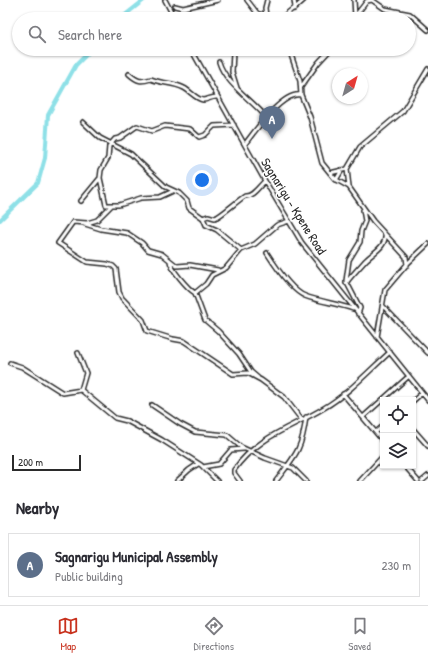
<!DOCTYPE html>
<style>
body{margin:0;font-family:"Patrick Hand",sans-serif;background:#f7f7f7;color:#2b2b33}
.controls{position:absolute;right:12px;bottom:12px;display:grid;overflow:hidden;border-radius:0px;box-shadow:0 1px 3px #0004}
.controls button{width:36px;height:36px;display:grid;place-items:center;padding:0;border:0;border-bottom:1px solid #e1e1e2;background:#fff;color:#2b2b33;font:20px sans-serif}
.compass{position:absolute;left:332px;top:68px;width:36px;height:36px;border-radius:50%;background:#fff;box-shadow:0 1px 3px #0004;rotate:37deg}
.scale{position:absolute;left:12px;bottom:10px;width:69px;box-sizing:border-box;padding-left:4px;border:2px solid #2b2b2b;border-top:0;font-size:11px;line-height:14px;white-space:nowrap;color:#2b2b2b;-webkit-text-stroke:3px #fff;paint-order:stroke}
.you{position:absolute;left:202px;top:180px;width:14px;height:14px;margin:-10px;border:3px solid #fff;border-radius:50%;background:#1a73e8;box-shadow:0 0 0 6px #1a73e833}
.badge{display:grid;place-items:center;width:26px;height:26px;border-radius:50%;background:#c8321e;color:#fff;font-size:13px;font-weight:700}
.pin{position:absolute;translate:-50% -33px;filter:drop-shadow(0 1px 2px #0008)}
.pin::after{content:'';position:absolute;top:21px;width:14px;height:12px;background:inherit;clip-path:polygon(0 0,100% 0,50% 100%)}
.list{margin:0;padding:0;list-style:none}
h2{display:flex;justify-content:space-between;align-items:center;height:52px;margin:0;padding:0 16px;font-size:17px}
h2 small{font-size:13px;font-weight:400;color:#7c7c81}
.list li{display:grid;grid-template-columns:26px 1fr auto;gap:12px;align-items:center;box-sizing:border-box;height:64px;margin:0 8px 8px;padding:0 8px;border:1px solid #e1e1e2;border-radius:0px}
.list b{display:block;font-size:15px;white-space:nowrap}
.list p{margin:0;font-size:13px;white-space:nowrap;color:#7c7c81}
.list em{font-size:13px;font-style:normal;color:#7c7c81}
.icon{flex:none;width:22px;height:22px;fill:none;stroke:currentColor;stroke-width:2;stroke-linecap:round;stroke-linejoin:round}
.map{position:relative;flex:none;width:428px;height:481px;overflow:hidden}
.search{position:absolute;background:#fff;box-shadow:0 1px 3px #0004;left:12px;right:12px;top:12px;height:44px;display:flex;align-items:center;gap:10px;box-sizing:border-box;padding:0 14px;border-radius:22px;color:#7c7c81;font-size:15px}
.sheet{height:124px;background:#fff}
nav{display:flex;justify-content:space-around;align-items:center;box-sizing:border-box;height:56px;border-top:1px solid #e1e1e2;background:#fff;font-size:11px;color:#7c7c81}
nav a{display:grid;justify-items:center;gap:2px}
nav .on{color:#c8321e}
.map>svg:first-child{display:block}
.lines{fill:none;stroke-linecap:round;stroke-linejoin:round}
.river{stroke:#8ee0e7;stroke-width:4}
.minor-casing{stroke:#2b2b2b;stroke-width:6}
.minor{stroke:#fff;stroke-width:3}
.labels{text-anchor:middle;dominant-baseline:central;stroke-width:3;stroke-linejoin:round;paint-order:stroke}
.street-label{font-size:13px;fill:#2b2b2b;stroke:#fff}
</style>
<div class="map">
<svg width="428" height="481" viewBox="0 0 428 481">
<rect width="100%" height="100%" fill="#fff"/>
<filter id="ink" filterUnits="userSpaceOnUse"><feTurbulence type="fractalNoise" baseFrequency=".025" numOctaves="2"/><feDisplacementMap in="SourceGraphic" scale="8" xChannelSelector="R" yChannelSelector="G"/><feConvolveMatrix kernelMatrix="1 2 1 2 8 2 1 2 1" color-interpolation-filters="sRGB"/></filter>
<g filter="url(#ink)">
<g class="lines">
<!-- river -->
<path class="river" d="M 120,19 L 144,0
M 0,220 L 38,183 L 45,158 L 48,115 L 76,65 L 92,49"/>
<defs>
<path id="minor" d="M 165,0 L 175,19
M 247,0 L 257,13 L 273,19
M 354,0 L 355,17
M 175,6 L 183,8 L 218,0
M 294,9 L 304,0
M 266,16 L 265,8 L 267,0
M 280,19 L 295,7 L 294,0
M 353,19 L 367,1 L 372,0 L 385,9 L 410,14 L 428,30
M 191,49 L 265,181 L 302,243 L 428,400
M 232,49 L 233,52 L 237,49
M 289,49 L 300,81 L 301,95 L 310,117 L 322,163 L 335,179 L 349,187 L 373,221 L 406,257 L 407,265
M 233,52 L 232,72 L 237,88
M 219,62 C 225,83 252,100 266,117
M 129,74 C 138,82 141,82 151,79 C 162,84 173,82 184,88 C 190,91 196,99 203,100 C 208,100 212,96 218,97
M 301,87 L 318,63 L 331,49
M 83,122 L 100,138 L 131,154 L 166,187 L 179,193 L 187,201 L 189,208 L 203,218 L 208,216 L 215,218 C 221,216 237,201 245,196 C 253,197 259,186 265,181
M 245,144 C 255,131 283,91 301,95
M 330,173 L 347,169
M 336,180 L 342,170
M 349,187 L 347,169 L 360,147 L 403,111 L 428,69
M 173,191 L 160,197 L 141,198 L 119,205 L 106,205 L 100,178 L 101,170 L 108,158 L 109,146 L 115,139 L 120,138 L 137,126 L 152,131 L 165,126 L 190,129 L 199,137 L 205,135 L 214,126 L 234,125
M 81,201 L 100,178
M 111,206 L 97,220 L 87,223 L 73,222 L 58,243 L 87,262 L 107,264 L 113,266 L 116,269 L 119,292 L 122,298 L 143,320 L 147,331 L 173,339 L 184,341 L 233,374 L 248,373 L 261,380 L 284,397 L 301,419
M 203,218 L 206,225 L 217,230 L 241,250
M 85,224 L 101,229 L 127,233 L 142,243 L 148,250 L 162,254 L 177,266 L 190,265 L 218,270
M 267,253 C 274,264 292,291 305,296 C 318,301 338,304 353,309
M 170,261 C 170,268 188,289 195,293
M 346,283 C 352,275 359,268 365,261 C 372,253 387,247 385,234
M 383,306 L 428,353
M 358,314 L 360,308 L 346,281 L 349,260 L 360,242 L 361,231 L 365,221 L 363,210
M 377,337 L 385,290 L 408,263 L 428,244
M 78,353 L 86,373 L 81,390
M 10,363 L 22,367 L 63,393 L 81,390 L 115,418 L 127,421 L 162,440 L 201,465 L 217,481
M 258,378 L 251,372 L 239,354 L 218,331 L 205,320 L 195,293 L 206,284 L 212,275 L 226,268 L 241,250 L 255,244 L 277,225 L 289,221
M 343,394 L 383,441
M 413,401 L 422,393
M 152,405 L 180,424 L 195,432 L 227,435 L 241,447 L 265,458 L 293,468 L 306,481
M 363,417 L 409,376
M 413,429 L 428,446
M 376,432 L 383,426
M 405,466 L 418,481
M 203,467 L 219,464 L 231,450 L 244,449
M 177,481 L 189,470 L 198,464
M 240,481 L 234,473 L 234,470 C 258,436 291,428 324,408 C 348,394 369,371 390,352
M 276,481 C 295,456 302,450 306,417
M 360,481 L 383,456
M 422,481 L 428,476"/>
</defs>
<!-- minor casing -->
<use href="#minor" class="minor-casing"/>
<!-- minor -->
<use href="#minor" class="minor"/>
</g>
</g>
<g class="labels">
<!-- street labels -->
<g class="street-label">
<text transform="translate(294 206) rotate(58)">Sagnarigu - Kpene Road</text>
</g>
</g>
</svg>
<div class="controls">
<button><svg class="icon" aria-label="locate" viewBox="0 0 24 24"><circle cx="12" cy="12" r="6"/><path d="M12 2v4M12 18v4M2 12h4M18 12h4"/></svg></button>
<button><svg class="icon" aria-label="layers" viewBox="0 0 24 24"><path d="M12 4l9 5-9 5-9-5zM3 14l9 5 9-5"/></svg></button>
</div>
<svg class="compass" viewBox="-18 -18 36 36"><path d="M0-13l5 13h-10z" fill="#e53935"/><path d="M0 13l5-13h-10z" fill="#7c7c81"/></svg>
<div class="scale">200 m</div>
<div class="you"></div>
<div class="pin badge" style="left:272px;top:139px;background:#5c6f8a">A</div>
<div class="search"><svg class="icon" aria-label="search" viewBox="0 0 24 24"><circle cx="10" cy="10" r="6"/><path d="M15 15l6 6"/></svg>Search here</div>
</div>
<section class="sheet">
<h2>Nearby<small></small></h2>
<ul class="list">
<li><span class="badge" style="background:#5c6f8a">A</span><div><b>Sagnarigu Municipal Assembly</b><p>Public building</p></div><em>230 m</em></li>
</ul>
</section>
<nav>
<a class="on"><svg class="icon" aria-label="map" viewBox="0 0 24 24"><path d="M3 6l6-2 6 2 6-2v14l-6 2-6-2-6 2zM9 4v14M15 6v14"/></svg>Map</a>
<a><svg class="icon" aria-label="directions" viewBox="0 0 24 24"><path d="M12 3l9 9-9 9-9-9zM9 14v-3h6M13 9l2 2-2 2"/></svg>Directions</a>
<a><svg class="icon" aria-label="saved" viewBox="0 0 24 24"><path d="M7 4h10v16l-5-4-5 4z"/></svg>Saved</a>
</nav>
